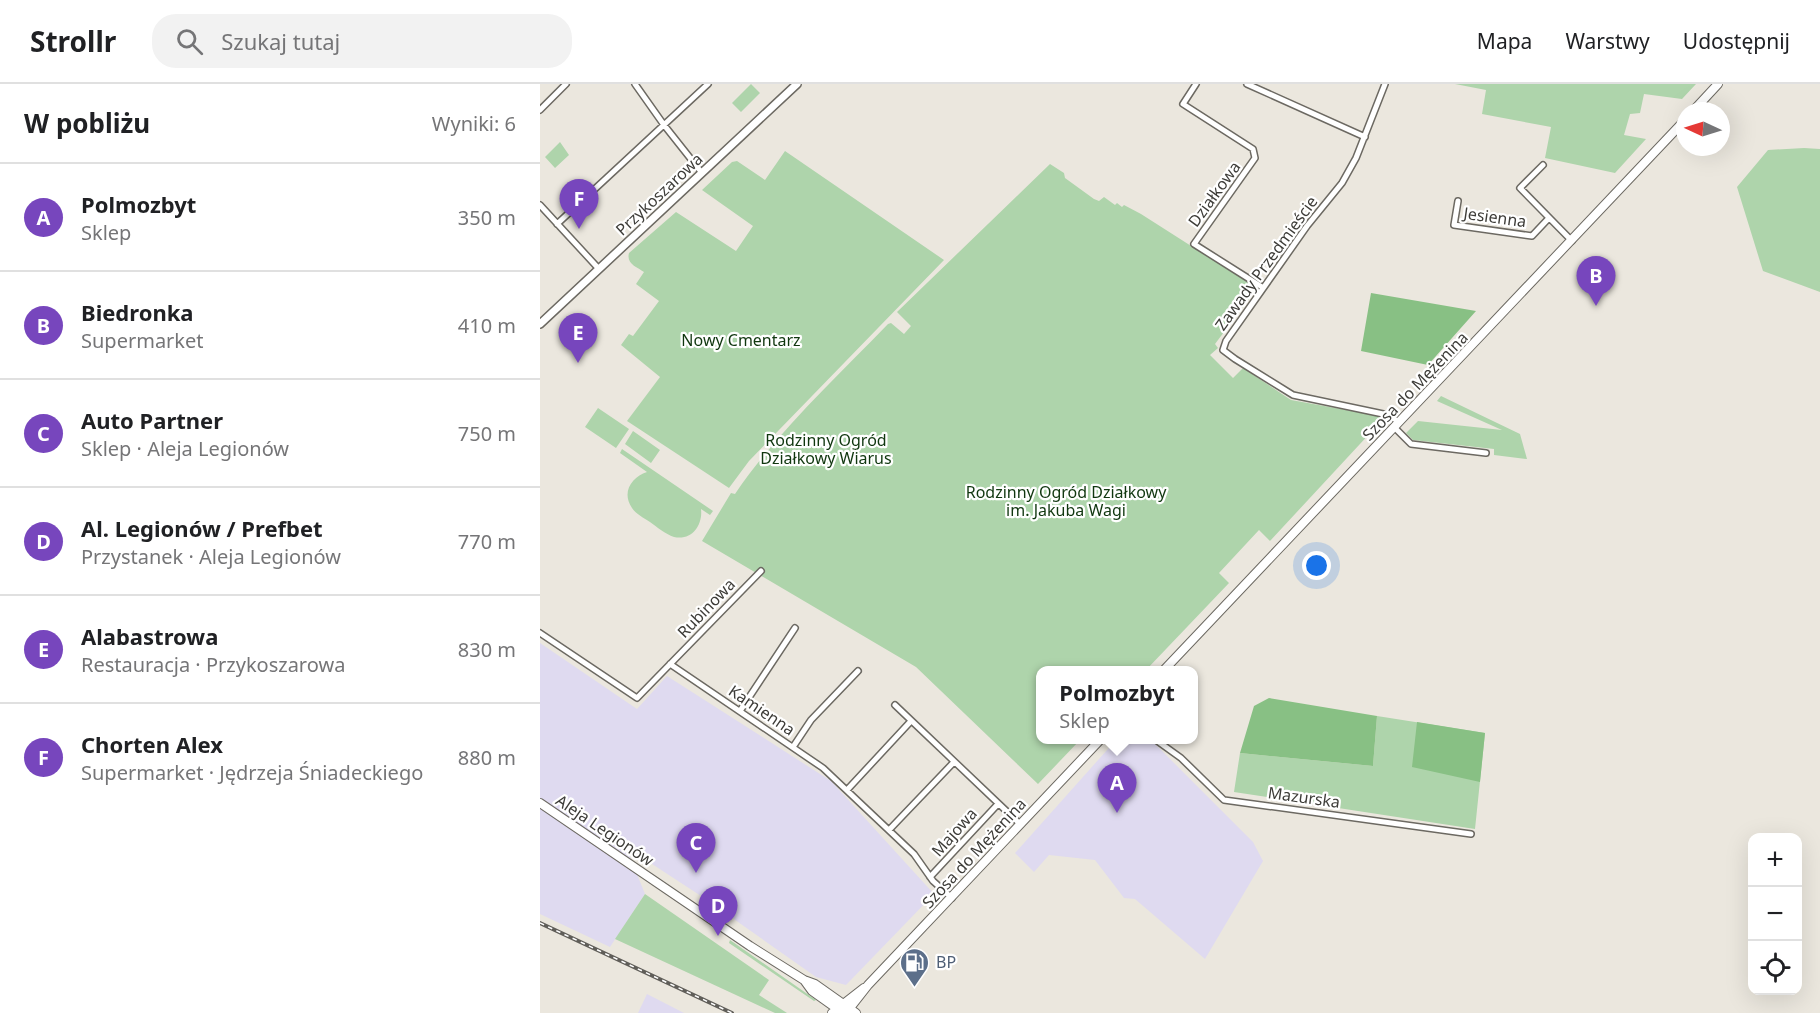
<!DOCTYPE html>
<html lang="pl">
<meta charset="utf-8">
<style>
body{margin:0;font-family:"Noto Sans",sans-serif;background:#f2f2f2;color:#202124}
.controls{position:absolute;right:18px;bottom:18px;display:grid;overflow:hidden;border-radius:12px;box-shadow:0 6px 24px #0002}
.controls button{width:54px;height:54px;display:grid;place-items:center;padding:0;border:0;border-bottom:2px solid #e0e0e0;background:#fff;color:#202124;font:30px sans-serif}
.compass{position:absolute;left:1136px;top:18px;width:54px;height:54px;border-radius:50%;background:#fff;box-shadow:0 6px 24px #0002;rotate:274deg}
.you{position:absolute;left:777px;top:482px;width:21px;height:21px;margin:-15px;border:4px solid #fff;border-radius:50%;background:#1a73e8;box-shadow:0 0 0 9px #1a73e833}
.badge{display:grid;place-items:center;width:39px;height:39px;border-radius:50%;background:#7746bd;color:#fff;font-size:20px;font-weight:700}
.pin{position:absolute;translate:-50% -50px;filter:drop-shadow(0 2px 3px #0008)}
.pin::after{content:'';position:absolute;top:32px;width:21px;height:18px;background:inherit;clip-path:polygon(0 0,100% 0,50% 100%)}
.popup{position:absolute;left:496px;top:582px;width:162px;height:78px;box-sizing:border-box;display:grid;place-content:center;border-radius:12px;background:#fff;filter:drop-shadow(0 2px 4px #0005);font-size:20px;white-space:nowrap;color:#757577}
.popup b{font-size:22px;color:#202124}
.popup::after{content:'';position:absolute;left:50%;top:100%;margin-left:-12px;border:12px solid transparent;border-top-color:#fff}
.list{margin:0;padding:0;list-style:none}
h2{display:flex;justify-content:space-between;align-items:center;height:78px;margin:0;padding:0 24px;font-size:26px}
h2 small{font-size:20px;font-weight:400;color:#757577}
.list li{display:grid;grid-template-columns:39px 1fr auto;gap:18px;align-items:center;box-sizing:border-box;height:108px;padding:0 24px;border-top:2px solid #e0e0e0}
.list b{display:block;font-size:22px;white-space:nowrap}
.list p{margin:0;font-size:20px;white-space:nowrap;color:#757577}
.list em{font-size:20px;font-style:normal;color:#757577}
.icon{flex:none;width:33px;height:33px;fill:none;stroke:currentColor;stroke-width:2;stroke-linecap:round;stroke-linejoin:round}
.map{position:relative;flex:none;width:1280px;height:929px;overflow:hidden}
header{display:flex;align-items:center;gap:36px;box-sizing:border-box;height:84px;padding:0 30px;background:#fff;border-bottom:2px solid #e0e0e0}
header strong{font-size:28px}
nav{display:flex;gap:33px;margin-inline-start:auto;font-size:21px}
.search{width:420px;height:54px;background:#f2f2f2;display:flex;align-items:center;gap:15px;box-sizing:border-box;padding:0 21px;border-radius:24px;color:#757577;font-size:22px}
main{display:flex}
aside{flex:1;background:#fff}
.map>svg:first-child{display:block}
.industrial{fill:#dfdaf0}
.green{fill:#aed4ab}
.forest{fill:#88c084}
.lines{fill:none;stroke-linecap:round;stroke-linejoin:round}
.minor-casing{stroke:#6c6962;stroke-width:8}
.tertiary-casing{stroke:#6c6962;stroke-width:10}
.secondary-casing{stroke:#6c6962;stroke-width:10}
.minor{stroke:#fff;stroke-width:5}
.tertiary{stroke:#fff;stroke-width:7}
.secondary{stroke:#fff;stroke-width:8}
.rail-casing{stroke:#605e59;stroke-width:4}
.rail{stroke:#fff;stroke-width:1.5;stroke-dasharray:4.5;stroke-linecap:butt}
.labels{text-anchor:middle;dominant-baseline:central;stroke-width:4.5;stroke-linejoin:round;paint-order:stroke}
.street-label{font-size:16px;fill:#3d3c38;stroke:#fff}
.park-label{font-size:16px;fill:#10370f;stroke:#fff}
.service-label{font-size:16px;fill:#4e5e75;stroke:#fff;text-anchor:start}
</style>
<header>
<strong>Strollr</strong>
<div class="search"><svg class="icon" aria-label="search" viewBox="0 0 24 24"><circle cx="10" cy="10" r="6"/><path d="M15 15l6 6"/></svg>Szukaj tutaj</div>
<nav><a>Mapa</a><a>Warstwy</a><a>Udostępnij</a></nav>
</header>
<main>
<aside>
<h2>W pobliżu<small>Wyniki: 6</small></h2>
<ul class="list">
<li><span class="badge">A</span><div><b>Polmozbyt</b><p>Sklep</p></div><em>350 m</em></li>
<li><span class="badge">B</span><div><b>Biedronka</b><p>Supermarket</p></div><em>410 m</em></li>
<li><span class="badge">C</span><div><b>Auto Partner</b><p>Sklep · Aleja Legionów</p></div><em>750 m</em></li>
<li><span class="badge">D</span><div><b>Al. Legionów / Prefbet</b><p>Przystanek · Aleja Legionów</p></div><em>770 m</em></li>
<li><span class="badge">E</span><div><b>Alabastrowa</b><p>Restauracja · Przykoszarowa</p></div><em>830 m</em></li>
<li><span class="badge">F</span><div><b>Chorten Alex</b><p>Supermarket · Jędrzeja Śniadeckiego</p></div><em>880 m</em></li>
</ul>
</aside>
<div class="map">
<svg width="1280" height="929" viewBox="0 0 1280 929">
<rect width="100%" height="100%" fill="#ebe7de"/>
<!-- industrial -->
<path class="industrial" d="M 0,559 L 97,625 L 127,592 L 291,697 L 394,810 L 306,901 L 276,893 L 161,812 L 86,763 L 105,810 L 70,863 L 0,830 Z
M 576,656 L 611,656 L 713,758 L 723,777 L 665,875 L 595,815 L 584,814 L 555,776 L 509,771 L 494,788 L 475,769 Z
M 107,910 L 144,929 L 98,929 Z"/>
<!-- green -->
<path class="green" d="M 211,0 L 220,9 L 201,28 L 192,19 Z
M 915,0 L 1156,0 L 1142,15 L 1104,10 L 1100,29 L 1090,30 L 1084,51 L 1106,55 L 1075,89 L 1005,74 L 1011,43 L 942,30 L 946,6 Z
M 20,58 L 29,71 L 15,84 L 5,73 Z
M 1264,64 L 1280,65 L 1280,208 L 1223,187 L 1197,103 L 1228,66 Z
M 245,67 L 404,176 L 209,377 L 189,404 L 87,337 L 120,293 L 81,261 L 89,250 L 93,252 L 119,217 L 96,200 L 104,188 C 97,183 86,180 89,169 L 136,128 L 196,167 L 213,142 L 162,106 L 192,78 L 197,77 L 225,96 Z
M 510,80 L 524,89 L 525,94 L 554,115 L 559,117 L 564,113 L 575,121 L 577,119 L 582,123 L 584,121 L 601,130 L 717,204 L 675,260 L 678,264 L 670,271 L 693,294 L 703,284 L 751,316 L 845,333 L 730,457 L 719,446 L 679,489 L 689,499 L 606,586 L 500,586 L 500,656 L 540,656 L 498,700 L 376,583 L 162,457 L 191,409 L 195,410 C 237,348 295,295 348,240 L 351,239 L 364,250 L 371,242 L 357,228 Z
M 901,312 L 980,350 L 987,375 L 954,371 L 954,365 L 873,356 L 866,349 L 878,337 L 962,346 L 897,317 Z
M 58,324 L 89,345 L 76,364 L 45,343 Z
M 93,347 L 120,366 L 111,379 L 85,360 Z
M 82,365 L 173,427 L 170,431 L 161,425 C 163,441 152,457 134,453 C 125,450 117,443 110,438 C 104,434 96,430 92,424 C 81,408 92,393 107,388 L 80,369 Z
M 837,632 L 945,649 L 935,745 L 694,708 L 700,669 L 833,682 Z
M 105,810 L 229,896 L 219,911 L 247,929 L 235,929 L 75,855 Z
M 190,856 L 276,916 L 274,917 L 189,859 Z"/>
<!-- forest -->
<path class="forest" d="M 831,209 L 936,227 L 888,281 L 821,267 Z
M 729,614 L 837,632 L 833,682 L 700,669 L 714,622 Z
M 877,638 L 945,649 L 940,698 L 872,683 Z"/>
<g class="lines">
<defs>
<path id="minor" d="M 95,0 L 124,41 L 162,89
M 656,0 L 643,20 L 713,65 L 715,74 L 654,160 L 722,203
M 707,0 L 825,53
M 845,0 L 816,74 L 802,99 L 767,142 L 686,257 L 683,266 L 695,275 L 753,311 L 848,331 L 859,338
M 0,26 L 26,0
M 1003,81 L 980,104 L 1032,157
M 918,117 L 914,141 L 992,152 L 1009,134
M 0,121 L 59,185
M 17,140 L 168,0
M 854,343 L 871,360 L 946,369
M 0,549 L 97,614 L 221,487
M 130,580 L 283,684 L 374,770 L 393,797 L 412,814
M 355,621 L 480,740
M 200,627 L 255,544
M 616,656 L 641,674 L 684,716 L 931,750
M 253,663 L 271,636 L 318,587
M 307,706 L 371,637
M 349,746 L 414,678
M 390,793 L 458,720"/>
<path id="tertiary" d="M 0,240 L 257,0"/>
<path id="secondary" d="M 1153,27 L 1178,0
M 624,586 L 1145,36
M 0,719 L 210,862 L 264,896 L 275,900 L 316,929
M 264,896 L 272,907 L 303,929
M 292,929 L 324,904
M 306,929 L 328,901 L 560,656"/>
</defs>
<!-- minor casing -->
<use href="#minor" class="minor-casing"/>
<!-- tertiary casing -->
<use href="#tertiary" class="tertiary-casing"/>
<!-- secondary casing -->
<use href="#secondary" class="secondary-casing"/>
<!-- minor -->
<use href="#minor" class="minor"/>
<!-- tertiary -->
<use href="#tertiary" class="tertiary"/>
<!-- secondary -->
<use href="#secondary" class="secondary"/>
<defs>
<path id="rail" d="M 0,839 L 192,929"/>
</defs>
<!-- rail casing -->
<use href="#rail" class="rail-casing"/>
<!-- rail -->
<use href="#rail" class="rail"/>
</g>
<!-- icons -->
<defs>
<symbol id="fuel-pin" viewBox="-11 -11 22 30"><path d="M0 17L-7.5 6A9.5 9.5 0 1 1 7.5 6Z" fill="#5c6f8a" stroke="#fff"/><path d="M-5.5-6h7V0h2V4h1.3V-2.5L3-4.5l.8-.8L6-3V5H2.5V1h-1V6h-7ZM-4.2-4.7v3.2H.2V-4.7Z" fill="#fff"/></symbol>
</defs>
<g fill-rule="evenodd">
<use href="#fuel-pin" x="358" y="862" width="33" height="45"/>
</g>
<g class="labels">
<!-- street labels -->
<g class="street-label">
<text transform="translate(119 110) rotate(-43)">Przykoszarowa</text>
<text transform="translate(674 110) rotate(-54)">Działkowa</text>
<text transform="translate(955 133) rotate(8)">Jesienna</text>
<text transform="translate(726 179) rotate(-54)">Zawady Przedmieście</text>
<text transform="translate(875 302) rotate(-46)">Szosa do Mężenina</text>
<text transform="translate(166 524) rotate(-46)">Rubinowa</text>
<text transform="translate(222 626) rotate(34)">Kamienna</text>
<text transform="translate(764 713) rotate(8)">Mazurska</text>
<text transform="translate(65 746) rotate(34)">Aleja Legionów</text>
<text transform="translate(414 748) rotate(-48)">Majowa</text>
<text transform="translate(434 769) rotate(-47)">Szosa do Mężenina</text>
</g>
<!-- park labels -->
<g class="park-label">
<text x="201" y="256">Nowy Cmentarz</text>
<text x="286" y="356">Rodzinny Ogród<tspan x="286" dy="18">Działkowy Wiarus</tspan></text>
<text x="526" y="408">Rodzinny Ogród Działkowy<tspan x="526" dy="18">im. Jakuba Wagi</tspan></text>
</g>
<!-- service labels -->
<g class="service-label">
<text x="396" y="878">BP</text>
</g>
</g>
</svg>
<div class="controls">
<button>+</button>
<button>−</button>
<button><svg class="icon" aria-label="locate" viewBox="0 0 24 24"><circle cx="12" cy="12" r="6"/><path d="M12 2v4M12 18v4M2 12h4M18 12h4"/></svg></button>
</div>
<svg class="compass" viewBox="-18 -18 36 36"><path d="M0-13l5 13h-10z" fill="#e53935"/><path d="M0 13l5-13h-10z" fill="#757577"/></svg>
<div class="you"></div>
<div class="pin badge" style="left:577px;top:729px">A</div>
<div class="popup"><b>Polmozbyt</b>Sklep</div>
<div class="pin badge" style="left:1056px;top:222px">B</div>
<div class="pin badge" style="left:156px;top:789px">C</div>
<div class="pin badge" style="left:178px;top:852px">D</div>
<div class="pin badge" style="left:38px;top:279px">E</div>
<div class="pin badge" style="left:39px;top:145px">F</div>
</div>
</main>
